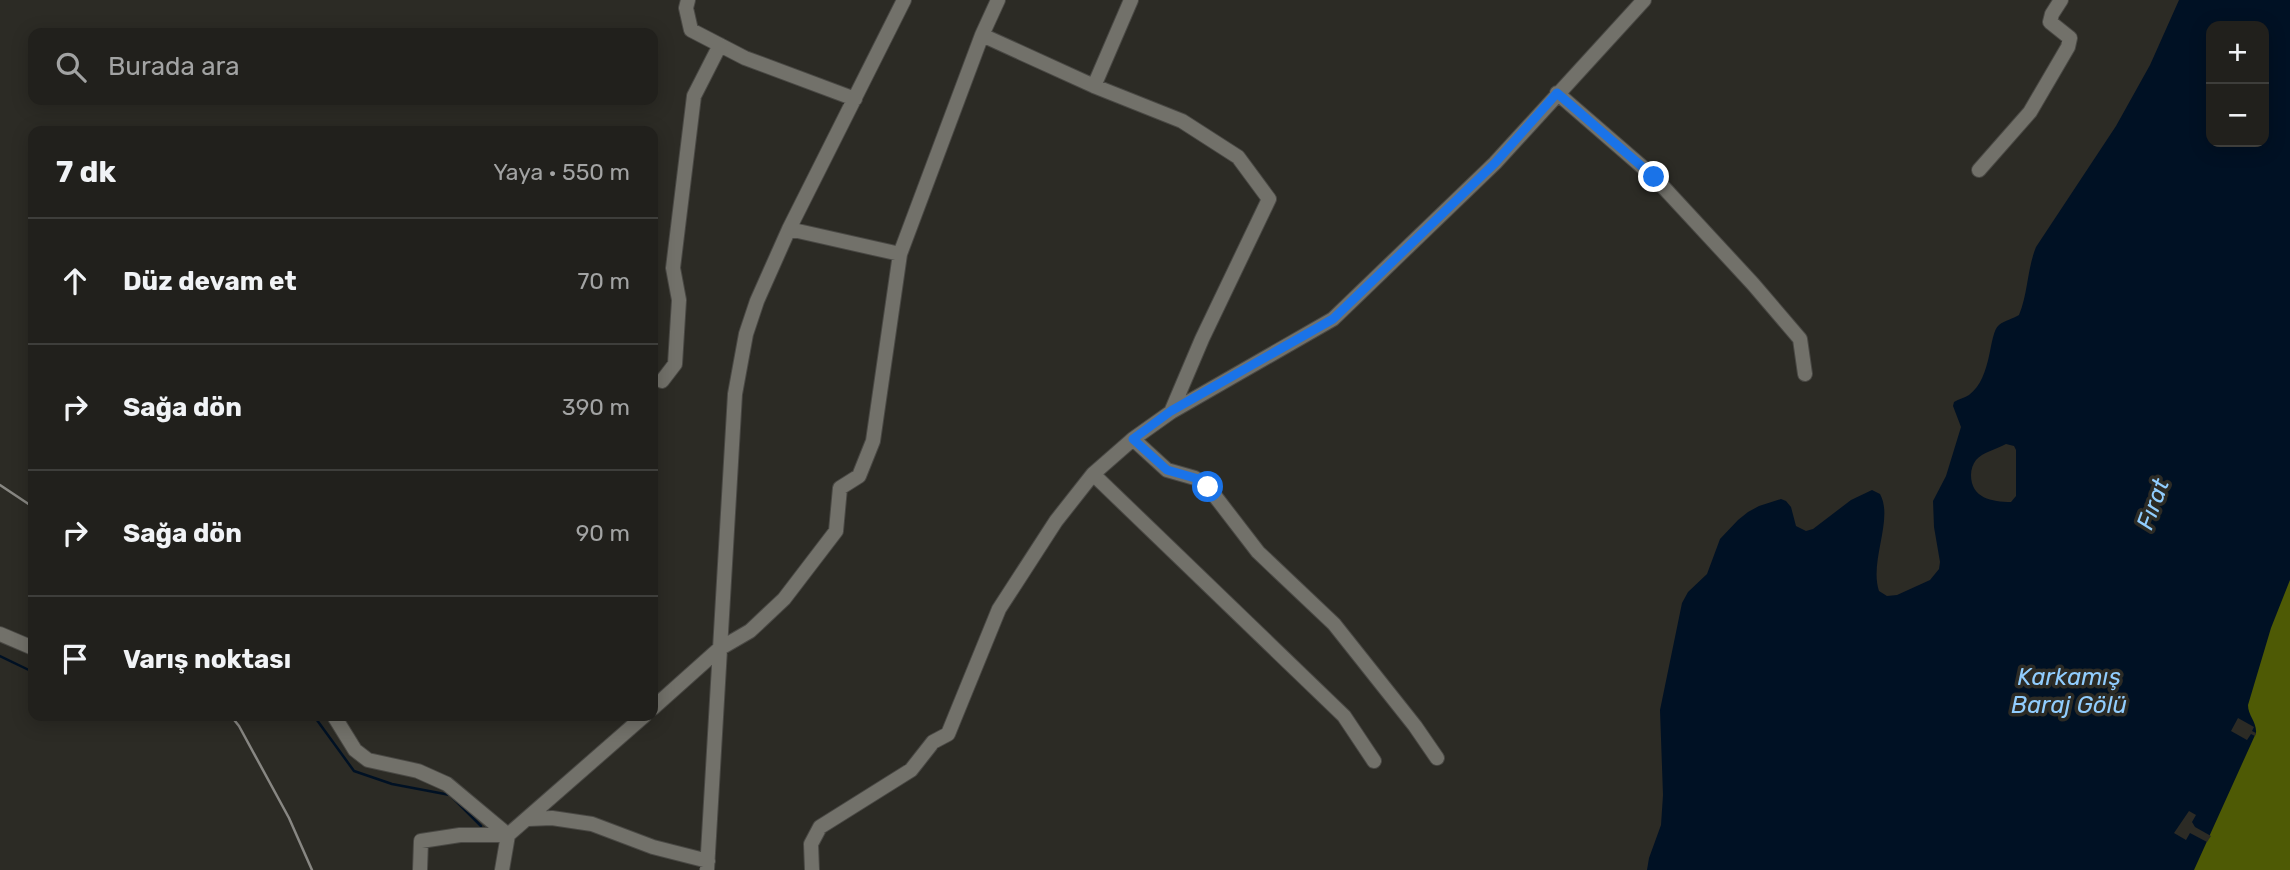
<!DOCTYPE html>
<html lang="tr">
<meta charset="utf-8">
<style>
body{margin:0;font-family:Rubik,sans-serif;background:#292825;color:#f1f3f6}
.controls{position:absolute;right:21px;top:21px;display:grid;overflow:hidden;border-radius:14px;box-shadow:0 4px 18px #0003}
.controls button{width:63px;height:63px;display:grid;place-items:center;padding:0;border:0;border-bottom:2px solid #3e3e3b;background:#21201c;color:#f1f3f6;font:35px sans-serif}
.stop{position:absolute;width:21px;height:21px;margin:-16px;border:5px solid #1a73e8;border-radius:50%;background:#fff}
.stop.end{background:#1a73e8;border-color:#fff;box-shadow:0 2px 7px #0008}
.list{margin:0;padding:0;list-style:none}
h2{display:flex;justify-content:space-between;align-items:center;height:91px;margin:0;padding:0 28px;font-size:30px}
h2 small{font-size:23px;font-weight:400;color:#a2a3a3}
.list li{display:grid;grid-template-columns:46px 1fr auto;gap:21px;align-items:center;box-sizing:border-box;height:126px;padding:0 28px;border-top:2px solid #3e3e3b}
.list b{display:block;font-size:26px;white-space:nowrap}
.list em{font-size:23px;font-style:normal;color:#a2a3a3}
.icon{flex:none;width:38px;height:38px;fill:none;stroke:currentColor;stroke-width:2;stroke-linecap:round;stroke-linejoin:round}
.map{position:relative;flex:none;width:2290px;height:870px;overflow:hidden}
.search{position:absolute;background:#21201c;box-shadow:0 4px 18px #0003;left:28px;top:28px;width:630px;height:77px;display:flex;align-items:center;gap:18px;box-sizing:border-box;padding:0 24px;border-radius:14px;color:#a2a3a3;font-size:26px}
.panel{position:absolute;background:#21201c;box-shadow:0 4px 18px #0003;left:28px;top:126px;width:630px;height:595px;border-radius:14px}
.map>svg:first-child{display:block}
.green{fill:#4e5a05}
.water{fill:#001124;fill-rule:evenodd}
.pier{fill:#2c2b25}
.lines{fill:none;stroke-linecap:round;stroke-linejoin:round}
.stream{stroke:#001124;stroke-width:2.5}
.minor-casing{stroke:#494844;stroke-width:16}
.minor{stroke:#72716a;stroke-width:14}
.rail{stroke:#888783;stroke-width:2.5}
.route{stroke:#1a73e8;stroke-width:9}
.labels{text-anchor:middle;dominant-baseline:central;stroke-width:7;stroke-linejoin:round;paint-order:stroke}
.water-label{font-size:24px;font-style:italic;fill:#91cdfe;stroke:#2c2b25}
</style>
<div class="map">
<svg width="2290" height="870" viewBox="0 0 2290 870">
<rect width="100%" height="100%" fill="#2c2b25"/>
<!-- green -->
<path class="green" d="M 2290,549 L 2290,870 L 2149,870 L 2259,666 L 2274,574 Z"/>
<!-- water -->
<path class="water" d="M 2179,0 L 2290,0 L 2290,580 L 2271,628 L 2248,705 C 2248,716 2257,722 2256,733 L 2194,870 L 1647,870 L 1649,858 L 1661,825 L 1663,795 L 1660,710 L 1682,603 L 1688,592 L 1707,574 L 1720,539 L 1738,520 L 1748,512 L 1759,506 L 1781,499 L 1786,501 L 1791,507 L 1796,526 L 1806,531 L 1813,529 L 1851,500 L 1872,490 L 1880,494 C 1894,519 1869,561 1879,591 L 1887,596 L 1897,595 L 1930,580 L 1939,569 L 1940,562 L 1934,527 L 1933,501 L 1946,476 L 1961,427 L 1953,406 L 1954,402 C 1959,399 1964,398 1969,395 C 1993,377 1988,334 1999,325 C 2005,320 2013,319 2019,315 C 2028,294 2027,269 2036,247 L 2116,126 L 2150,65 ZM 2211,26 L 2264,26 L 2264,142 L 2211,142 ZM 2006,444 L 2014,446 L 2016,450 L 2016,496 L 2011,502 C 1992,502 1971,498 1971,475 C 1971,469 1973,464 1976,460 C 1983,452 1997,449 2006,444 Z"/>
<!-- pier -->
<path class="pier" d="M 2238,718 L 2254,727 L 2252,731 L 2256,733 L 2255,736 L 2251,734 L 2247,740 L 2231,731 Z
M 2189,811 L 2196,815 L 2192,822 L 2195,827 L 2211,836 L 2207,842 L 2190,833 L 2186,840 L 2174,833 Z"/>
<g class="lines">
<!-- stream -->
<path class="stream" d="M 0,656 L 33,672
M 314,716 L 354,771 L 392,784 L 450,795 L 481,826"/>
<defs>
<path id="minor" d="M 688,0 L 686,8 L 691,30 L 745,58 L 855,99
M 982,35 L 1094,86 L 1182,121 L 1238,157 L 1269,199 L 1202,339 L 1171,412
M 1094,86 L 1131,0
M 1557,93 L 1654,177 L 1753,284 L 1800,339 L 1805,374
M 1979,170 L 2030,112 L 2068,47 L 2070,38 L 2050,22 L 2052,14 L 2061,0
M 789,229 L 900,254
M 662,381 L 675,364 L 679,300 L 673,268 L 694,96 L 720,45
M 1133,439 L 1167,470 L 1195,478 L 1208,487 L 1258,552 L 1334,624 L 1415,726 L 1437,758
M 1093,474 L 1344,716 L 1374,761
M 0,634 L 33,648
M 653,708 L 719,649 L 750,631 L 784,599 L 836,531 L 840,488 L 859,476 L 873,441 L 900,254 L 982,35 L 998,0
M 334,716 L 355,750 L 368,760 L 418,771 L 447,784 L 508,835
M 528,819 L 552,818 L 592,824 L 653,847 L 708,861
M 420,870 L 421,841 L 460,835 L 508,835
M 502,870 L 508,835 L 644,716
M 707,870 L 735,394 L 746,334 L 757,301 L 789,229 L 904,0
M 812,870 L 811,844 L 820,827 L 911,770 L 933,742 L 948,734 L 999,609 L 1056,521 L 1093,474 L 1133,439 L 1171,412 L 1333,319 L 1495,163 L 1644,0"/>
</defs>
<!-- minor casing -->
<use href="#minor" class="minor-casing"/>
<!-- minor -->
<use href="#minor" class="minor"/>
<!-- rail -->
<path class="rail" d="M 0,485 L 33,507
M 231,716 L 239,726 L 289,818 L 312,870"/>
</g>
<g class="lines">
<!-- route -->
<path class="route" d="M 1208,487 L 1195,478 L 1167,470 L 1133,439 L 1171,411 L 1333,319 L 1495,163 L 1557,93 L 1654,177"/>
</g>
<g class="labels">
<!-- water labels -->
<g class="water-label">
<text transform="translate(2153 504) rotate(-70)">Fırat</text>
<text x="2069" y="677">Karkamış<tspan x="2069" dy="28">Baraj Gölü</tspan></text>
</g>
</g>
</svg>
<div class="controls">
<button>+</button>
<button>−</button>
</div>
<div class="stop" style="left:1208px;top:487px"></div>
<div class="stop end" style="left:1654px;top:177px"></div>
<div class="search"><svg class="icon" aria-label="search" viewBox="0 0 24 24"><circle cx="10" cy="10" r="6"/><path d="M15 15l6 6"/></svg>Burada ara</div>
<section class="panel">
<h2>7 dk<small>Yaya · 550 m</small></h2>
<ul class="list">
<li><svg class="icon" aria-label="ahead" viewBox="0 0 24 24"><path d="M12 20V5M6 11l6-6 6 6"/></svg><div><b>Düz devam et</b></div><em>70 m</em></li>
<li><svg class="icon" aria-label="right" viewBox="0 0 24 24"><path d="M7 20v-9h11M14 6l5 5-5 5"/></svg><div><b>Sağa dön</b></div><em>390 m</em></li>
<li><svg class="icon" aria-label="right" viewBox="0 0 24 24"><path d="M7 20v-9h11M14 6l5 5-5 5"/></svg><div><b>Sağa dön</b></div><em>90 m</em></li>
<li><svg class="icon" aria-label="arrive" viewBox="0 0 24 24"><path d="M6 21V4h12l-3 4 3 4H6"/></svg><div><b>Varış noktası</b></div></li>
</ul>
</section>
</div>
